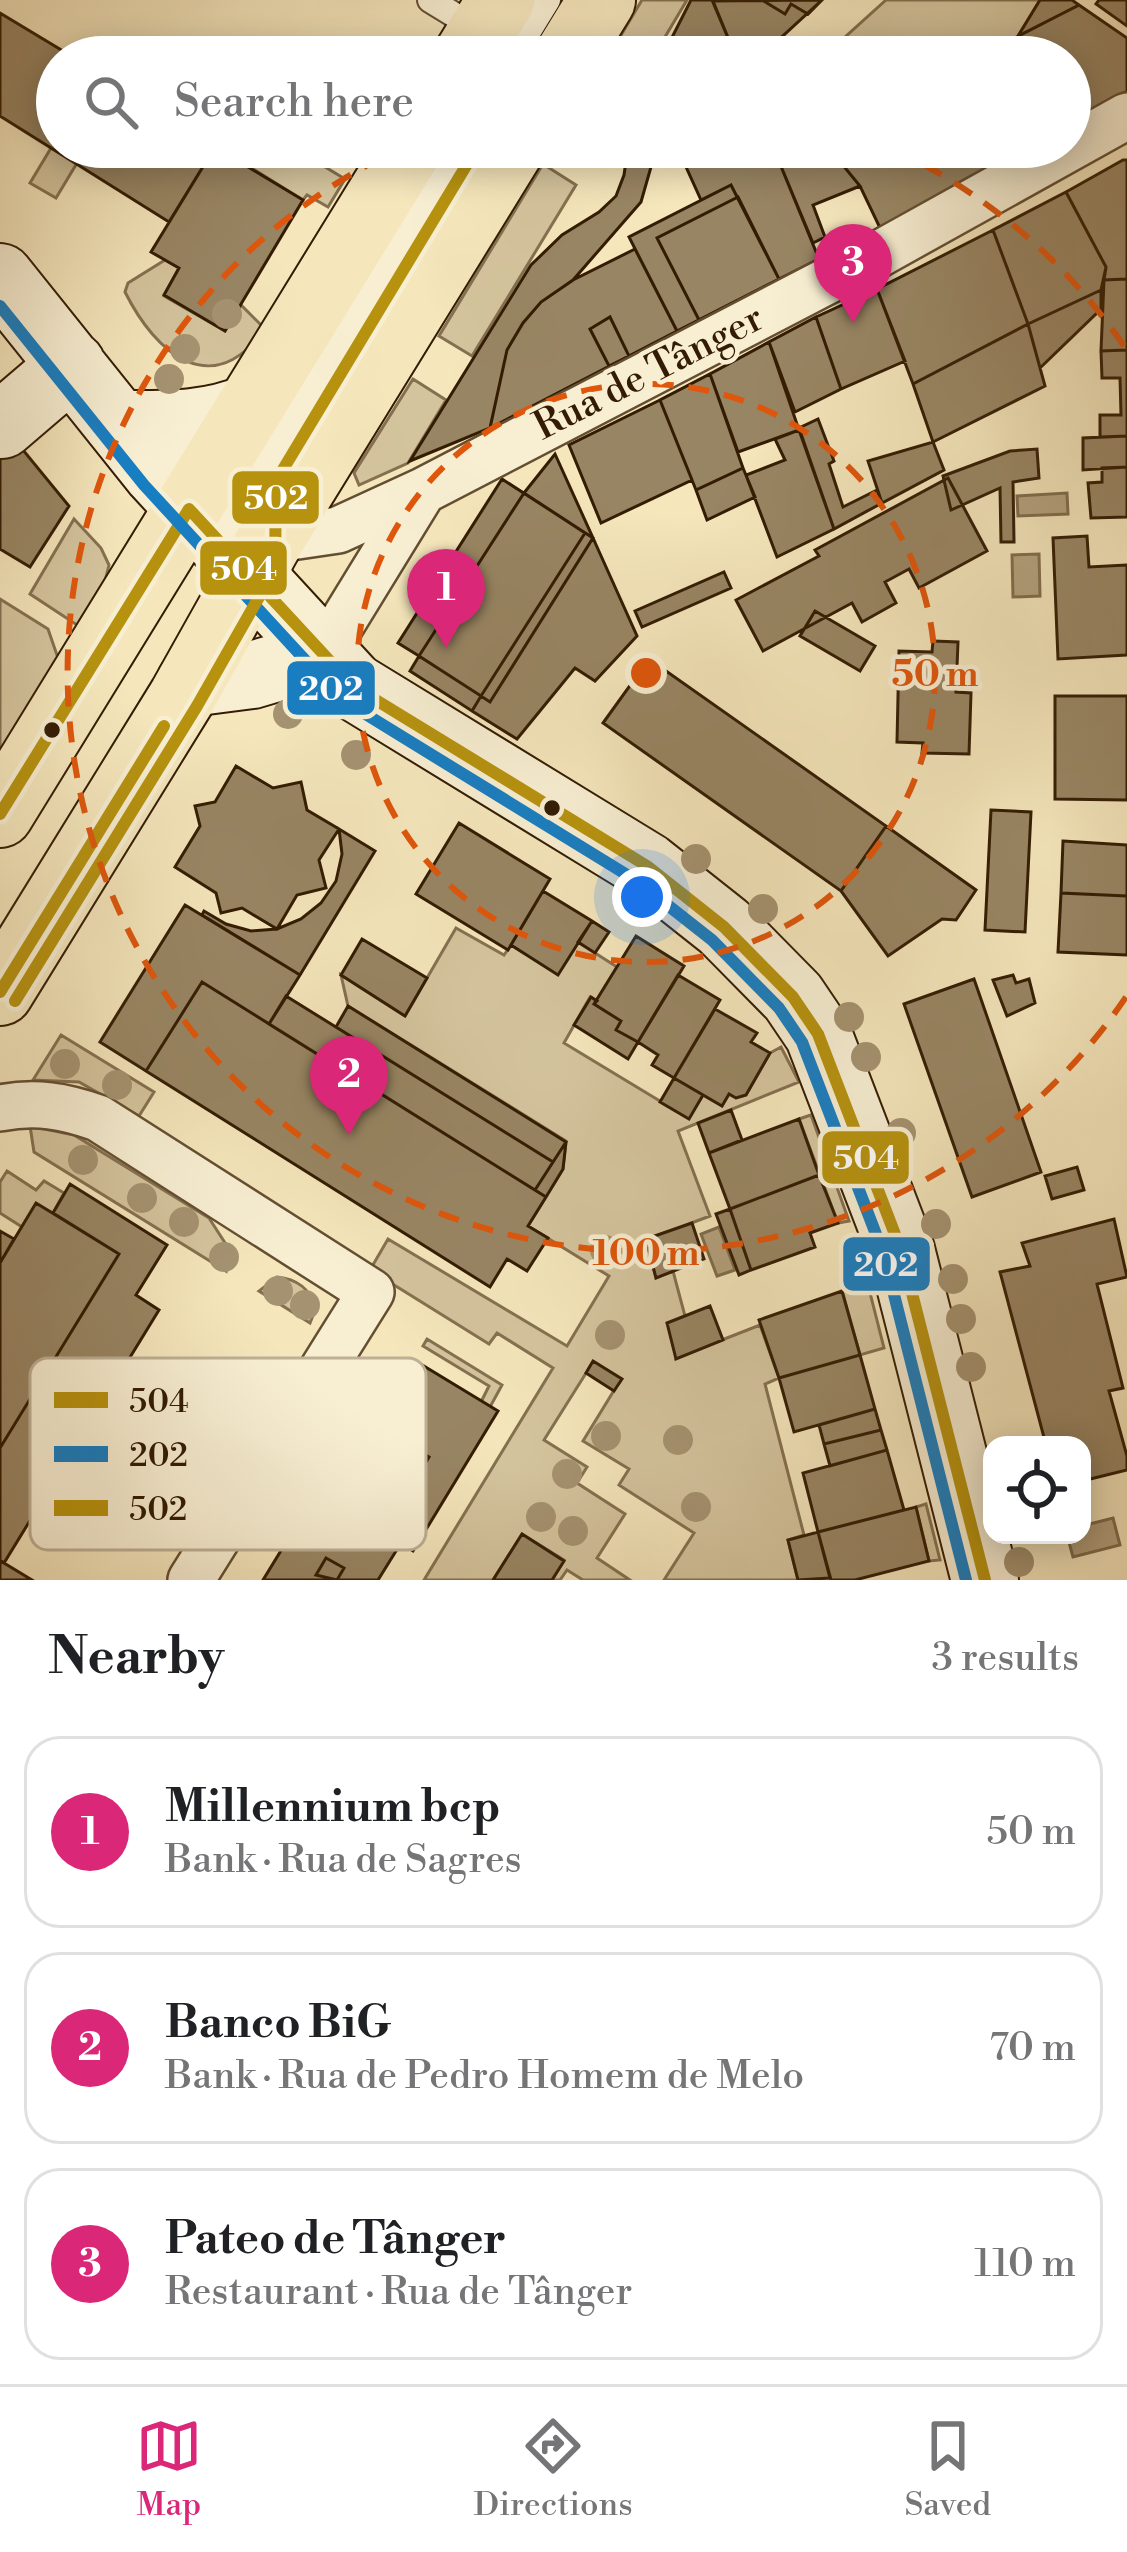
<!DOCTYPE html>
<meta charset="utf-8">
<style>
body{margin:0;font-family:"Libre Bodoni",serif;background:#f6f6f6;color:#202124}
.controls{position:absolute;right:36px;bottom:36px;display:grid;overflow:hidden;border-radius:24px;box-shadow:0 6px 30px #0003}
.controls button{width:108px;height:108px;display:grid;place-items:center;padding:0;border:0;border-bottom:3px solid #e0e0e0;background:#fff;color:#202124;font:60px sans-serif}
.you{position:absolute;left:642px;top:897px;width:42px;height:42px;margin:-30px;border:9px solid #fff;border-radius:50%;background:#1a73e8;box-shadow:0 0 0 18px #1a73e833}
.badge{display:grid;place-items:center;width:78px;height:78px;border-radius:50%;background:#db2777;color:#fff;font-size:39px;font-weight:700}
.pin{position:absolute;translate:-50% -99px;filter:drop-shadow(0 3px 6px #0008)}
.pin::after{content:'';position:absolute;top:63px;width:42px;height:36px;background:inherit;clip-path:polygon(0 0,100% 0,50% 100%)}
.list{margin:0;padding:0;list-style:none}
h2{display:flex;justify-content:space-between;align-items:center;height:156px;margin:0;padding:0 48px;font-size:51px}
h2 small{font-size:39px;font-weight:400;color:#757577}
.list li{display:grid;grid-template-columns:78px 1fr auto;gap:36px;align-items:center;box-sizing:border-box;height:192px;margin:0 24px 24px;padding:0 24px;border:3px solid #e0e0e0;border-radius:36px}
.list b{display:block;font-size:45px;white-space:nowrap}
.list p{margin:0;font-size:39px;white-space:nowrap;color:#757577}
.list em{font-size:39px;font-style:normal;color:#757577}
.icon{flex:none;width:66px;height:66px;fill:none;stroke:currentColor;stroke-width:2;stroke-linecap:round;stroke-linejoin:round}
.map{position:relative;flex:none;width:1127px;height:1580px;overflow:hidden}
.search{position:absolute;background:#fff;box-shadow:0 6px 30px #0003;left:36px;right:36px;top:36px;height:132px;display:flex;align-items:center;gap:30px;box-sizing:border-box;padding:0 42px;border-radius:66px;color:#757577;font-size:45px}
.sheet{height:804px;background:#fff}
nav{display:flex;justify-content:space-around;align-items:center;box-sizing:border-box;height:168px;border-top:3px solid #e0e0e0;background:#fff;font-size:33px;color:#757577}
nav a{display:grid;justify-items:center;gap:6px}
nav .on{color:#db2777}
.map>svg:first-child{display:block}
.green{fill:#d4c49d;stroke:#847050;stroke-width:3}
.water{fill:#b3a17d;stroke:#806c4c;stroke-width:3}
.building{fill:#988563;stroke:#331c03;stroke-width:3}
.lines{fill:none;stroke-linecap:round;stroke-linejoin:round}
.lane-casing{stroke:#644e31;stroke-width:28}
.street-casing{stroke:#644e31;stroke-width:50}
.secondary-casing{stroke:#331c03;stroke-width:70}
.primary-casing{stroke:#331c03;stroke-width:70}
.lane{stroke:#f8efd3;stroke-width:24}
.street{stroke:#f8efd3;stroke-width:45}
.secondary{stroke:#f8efd3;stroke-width:66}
.primary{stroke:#f5e6bc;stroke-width:66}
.bus-1-casing{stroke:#f8efd3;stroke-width:21}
.bus-2-casing{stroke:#f8efd3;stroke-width:21}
.bus-3-casing{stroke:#f8efd3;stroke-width:21}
.bus-1{stroke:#b6920f;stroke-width:12}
.bus-2{stroke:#187ec2;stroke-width:12}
.bus-3{stroke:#b6920f;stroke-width:12}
.tree{fill:#a59270}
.ring{fill:none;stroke:#df560c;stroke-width:6;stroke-dasharray:21 15}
.bus-dot{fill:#331c03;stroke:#f8efd3;stroke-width:4.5}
.labels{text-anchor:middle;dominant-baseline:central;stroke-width:9;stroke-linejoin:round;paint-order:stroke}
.street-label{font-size:39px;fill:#331c03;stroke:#f8efd3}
.key{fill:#f8efd3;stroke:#bdb095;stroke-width:3}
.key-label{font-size:33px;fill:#331c03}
.centre{fill:#df560c;stroke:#f8efd3;stroke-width:6}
.ring-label{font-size:36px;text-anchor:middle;font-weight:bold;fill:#df560c;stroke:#f8efd3;stroke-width:9;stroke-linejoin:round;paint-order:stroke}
.line-badge{stroke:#f8efd3;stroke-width:4.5}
.badge-label{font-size:33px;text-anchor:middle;font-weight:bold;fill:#fff}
</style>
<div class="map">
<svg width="1127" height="1580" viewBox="0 0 1127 1580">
<rect width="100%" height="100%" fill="#f5e6bc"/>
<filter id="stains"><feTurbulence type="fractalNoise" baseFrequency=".00167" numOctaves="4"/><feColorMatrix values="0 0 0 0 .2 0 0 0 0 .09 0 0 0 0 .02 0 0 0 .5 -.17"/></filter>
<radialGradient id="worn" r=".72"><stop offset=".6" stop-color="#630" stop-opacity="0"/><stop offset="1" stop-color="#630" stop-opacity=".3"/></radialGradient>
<!-- green -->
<path class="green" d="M 642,0 L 687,0 L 653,57 L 608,57 Z
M 886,0 L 1040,0 L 1018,36 L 978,57 L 823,57 Z
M 256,147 L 292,147 L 345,179 L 328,207 L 307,195 L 303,200 L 245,164 Z
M 51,148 L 77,163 L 56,198 L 30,183 Z
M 543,164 L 576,185 L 472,356 L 439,336 Z
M 165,260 L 179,268 L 164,296 L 225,331 L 241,305 L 265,329 C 212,402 156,354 125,292 L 128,283 Z
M 413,379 L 446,400 L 408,463 L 359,485 L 354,473 Z
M 74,519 L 101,548 L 109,565 L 105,581 L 77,625 L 30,594 Z
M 0,599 L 48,629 L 58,658 L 0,756 Z
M 456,928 L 504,955 L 511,945 L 558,974 L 578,942 L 617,967 L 597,1001 L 590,997 L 564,1043 L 688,1118 L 703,1095 L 722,1106 L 729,1094 L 736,1098 L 746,1095 L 770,1053 L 781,1047 L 799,1082 L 678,1131 L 710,1216 L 646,1240 L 656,1278 L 673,1271 L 685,1316 L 676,1358 L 760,1325 L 779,1378 L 765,1384 L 804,1535 L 788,1540 L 798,1580 L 664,1580 L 694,1533 L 619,1485 L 629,1469 L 583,1441 L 621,1379 L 593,1362 L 544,1440 L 587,1467 L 577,1483 L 625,1514 L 597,1558 L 630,1580 L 583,1580 L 567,1570 L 560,1580 L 552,1580 L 564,1560 L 522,1534 L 493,1580 L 424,1580 L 553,1368 L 497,1333 L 489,1344 L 370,1270 L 388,1239 L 567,1346 L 609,1276 L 528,1226 L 563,1169 L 566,1141 L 348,1006 L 341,975 L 405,1016 Z
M 61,1035 L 154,1092 L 139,1116 L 79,1082 L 33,1080 Z
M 811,1115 L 849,1221 L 838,1223 L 799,1119 Z
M 30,1126 L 74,1135 L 209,1218 L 227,1246 L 226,1271 L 34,1152 Z
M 7,1171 L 36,1190 L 44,1181 L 64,1193 L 53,1213 L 36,1204 L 22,1227 L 0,1213 L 0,1182 Z
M 277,1277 C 298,1279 310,1289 316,1308 L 310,1323 L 259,1291 Z
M 867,1281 L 884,1348 L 860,1355 L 842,1291 Z
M 427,1339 L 502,1385 L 490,1407 L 481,1402 L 489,1386 L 423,1346 Z
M 926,1504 L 940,1560 L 929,1561 L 916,1507 Z"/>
<!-- water -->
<path class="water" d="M 1067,493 L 1068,514 L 1018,516 L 1017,496 Z
M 1039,554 L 1040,596 L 1013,597 L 1012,555 Z
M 719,1227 L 735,1270 L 717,1276 L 701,1234 Z
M 1113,1518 L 1120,1545 L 1073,1557 L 1067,1535 L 1082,1535 L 1082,1526 Z"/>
<!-- building -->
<path class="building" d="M 691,0 L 712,0 L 736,57 L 662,57 Z
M 762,0 L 822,0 L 808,14 L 791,4 L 785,14 Z
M 822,0 L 760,57 L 736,57 L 713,1 Z
M 1040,0 L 1072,0 L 1079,5 L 1018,36 Z
M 1099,0 L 1127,0 L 1127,26 L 1096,4 Z
M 1079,5 L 1127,38 L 1127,91 L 1070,122 L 1070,57 L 978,57 Z
M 0,13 L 73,57 L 57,57 L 57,147 L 215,147 L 169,222 L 0,116 Z
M 215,147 L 303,200 L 225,331 L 164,295 L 179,268 L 151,252 Z
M 628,147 L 653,147 L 651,167 L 641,202 L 573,280 L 541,302 L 523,323 L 507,350 L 490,428 L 410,461 L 531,265 L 562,235 L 599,212 L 616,196 L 624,175 Z
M 677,147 L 773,147 L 819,259 L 779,279 L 731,185 L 701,200 Z
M 773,147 L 828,147 L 860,186 L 813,205 L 825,237 L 813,243 Z
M 828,147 L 1026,147 L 880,228 L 860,186 Z
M 1123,160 L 1127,160 L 1127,279 L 1104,280 L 1106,267 L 1066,192 Z
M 731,185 L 779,279 L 677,331 L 629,237 Z
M 1066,192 L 1106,267 L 1101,290 L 1028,324 L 993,230 Z
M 738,197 L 779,279 L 699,320 L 657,238 Z
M 993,230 L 1028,324 L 913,384 L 877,289 Z
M 635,249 L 677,331 L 490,428 L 507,350 L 523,323 L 541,302 L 573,280 Z
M 1127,279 L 1127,350 L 1101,351 L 1104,280 Z
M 877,289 L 905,361 L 841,389 L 816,317 Z
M 1101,290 L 1101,309 L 1040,368 L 1028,324 Z
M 610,317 L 629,356 L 609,366 L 590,329 Z
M 816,317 L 841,389 L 795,412 L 769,342 Z
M 1028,324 L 1045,386 L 933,442 L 913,384 Z
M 769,342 L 799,430 L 738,452 L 710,374 Z
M 1127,350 L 1127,436 L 1100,437 L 1100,415 L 1121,415 L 1120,378 L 1102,378 L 1101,351 Z
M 710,374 L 743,468 L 696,490 L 660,400 Z
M 660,400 L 692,480 L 601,523 L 569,445 Z
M 818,419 L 834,461 L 829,464 L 843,507 L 877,490 L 882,503 L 834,529 L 799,428 Z
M 0,422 L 69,506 L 30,567 L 0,549 Z
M 799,430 L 834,529 L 777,557 L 746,475 L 785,460 L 775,439 Z
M 1127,436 L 1127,467 L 1083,470 L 1083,438 Z
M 933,442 L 944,470 L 882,503 L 868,461 Z
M 1037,449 L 1039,478 L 1013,482 L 1014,542 L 1001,542 L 1000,488 L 951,510 L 943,476 L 1010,451 Z
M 555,454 L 593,538 L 524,493 Z
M 1127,467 L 1127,517 L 1091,518 L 1088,483 L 1102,482 L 1102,468 Z
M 743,468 L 755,497 L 707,520 L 696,490 Z
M 948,478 L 987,551 L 919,588 L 909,569 L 885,582 L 896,603 L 862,622 L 852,603 L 763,651 L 736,600 L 819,556 L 815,550 Z
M 502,479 L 593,538 L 490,702 L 481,696 L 472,711 L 410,671 L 419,656 L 398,643 Z
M 524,493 L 585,533 L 481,696 L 419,656 Z
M 1087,536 L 1089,567 L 1127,565 L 1127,655 L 1058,659 L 1053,538 Z
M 593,538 L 637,636 L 595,681 L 575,668 L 517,739 L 472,711 L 481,696 L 490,702 Z
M 724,572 L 731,588 L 642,627 L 635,611 Z
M 815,611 L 875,646 L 860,671 L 800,636 Z
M 933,641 L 958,642 L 956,692 L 971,693 L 969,754 L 922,753 L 923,743 L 897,742 L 899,651 L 932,652 Z
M 649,659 L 886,826 L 841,891 L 603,723 Z
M 1055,696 L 1127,696 L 1127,800 L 1055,799 Z
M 236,766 L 273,788 L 301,782 L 307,810 L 339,829 L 319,860 L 326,888 L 297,895 L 277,929 L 242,908 L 221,913 L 216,893 L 175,867 L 200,826 L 195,806 L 215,802 Z
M 991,810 L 1031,812 L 1025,932 L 985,930 Z
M 459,823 L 550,879 L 508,950 L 416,894 Z
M 886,826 L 976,890 L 956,920 L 942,919 L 888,956 L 841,891 Z
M 339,829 L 375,851 L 300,975 L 202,915 L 204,911 L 226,924 L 251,931 L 277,929 L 301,919 L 321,903 L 336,881 L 342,854 Z
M 1063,841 L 1127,845 L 1127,896 L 1061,893 Z
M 543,891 L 592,921 L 558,975 L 511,945 Z
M 1061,893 L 1127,896 L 1127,955 L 1058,952 Z
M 185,905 L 300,975 L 269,1024 L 202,982 L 146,1071 L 100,1042 Z
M 592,921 L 609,932 L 595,953 L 578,942 Z
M 636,936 L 684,966 L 638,1042 L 616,1030 L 621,1021 L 594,1004 Z
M 362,939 L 427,978 L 405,1016 L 341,975 Z
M 678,975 L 720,1000 L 674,1078 L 652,1065 L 658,1055 L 638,1042 Z
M 1013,975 L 1016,983 L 1029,979 L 1035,1003 L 1007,1016 L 993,980 Z
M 974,979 L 1041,1172 L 972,1197 L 904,1004 Z
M 202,982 L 546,1197 L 528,1226 L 548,1238 L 527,1271 L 507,1259 L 490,1287 L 146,1071 Z
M 286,996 L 553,1162 L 535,1190 L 269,1024 Z
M 591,997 L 597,1001 L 594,1004 L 621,1021 L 616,1030 L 638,1042 L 628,1059 L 574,1025 Z
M 348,1006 L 566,1142 L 553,1162 L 336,1027 Z
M 715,1009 L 757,1033 L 751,1042 L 770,1053 L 746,1095 L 736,1098 L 729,1094 L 722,1106 L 674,1078 Z
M 674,1078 L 703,1095 L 689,1119 L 660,1102 Z
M 731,1110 L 742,1140 L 709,1153 L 698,1123 Z
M 799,1119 L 819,1175 L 730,1209 L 709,1153 Z
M 566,1142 L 563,1169 L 546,1197 L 535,1190 Z
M 1077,1167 L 1084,1190 L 1052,1199 L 1045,1176 Z
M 819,1175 L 838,1223 L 810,1233 L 815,1247 L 751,1270 L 730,1209 Z
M 70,1184 L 167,1245 L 136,1295 L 159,1310 L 4,1563 L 0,1560 L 0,1448 L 119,1254 L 53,1213 Z
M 36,1203 L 119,1254 L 0,1448 L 0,1263 Z
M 730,1209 L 751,1270 L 739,1275 L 716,1214 Z
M 1114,1219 L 1127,1277 L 1097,1284 L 1123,1388 L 1109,1391 L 1127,1456 L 1127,1470 L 1082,1481 L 1082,1445 L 1046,1445 L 1000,1272 L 1030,1266 L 1022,1243 Z
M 692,1223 L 704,1259 L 656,1278 L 646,1239 Z
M 0,1231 L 14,1239 L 0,1263 Z
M 842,1291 L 860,1355 L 779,1378 L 759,1320 Z
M 710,1306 L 723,1340 L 676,1359 L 667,1323 Z
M 860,1355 L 875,1409 L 794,1432 L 779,1378 Z
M 414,1360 L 498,1411 L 413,1551 L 401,1543 L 378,1580 L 263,1580 L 318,1490 L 331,1498 Z
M 593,1361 L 622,1379 L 614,1391 L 586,1373 Z
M 875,1409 L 881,1430 L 824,1444 L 819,1425 Z
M 881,1430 L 887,1450 L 830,1466 L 824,1444 Z
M 411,1446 L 429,1457 L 419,1474 L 401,1463 Z
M 887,1450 L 904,1510 L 818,1532 L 803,1473 Z
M 916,1507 L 929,1561 L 855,1580 L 831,1580 L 818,1532 Z
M 818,1532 L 830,1578 L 798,1580 L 788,1540 Z
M 522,1534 L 564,1561 L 552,1580 L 493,1580 Z
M 326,1558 L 344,1568 L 337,1580 L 316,1575 Z
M 0,1560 L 4,1563 L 32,1580 L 0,1580 Z"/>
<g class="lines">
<defs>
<path id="lane" d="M 430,0 L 479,30
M 513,57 L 548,0
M 259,527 L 258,476 L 457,147"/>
<path id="street" d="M 270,540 L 338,530 L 423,491 L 879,254 L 1127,116
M 323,654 L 423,491
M 0,1108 C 36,1101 64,1106 98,1118 L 371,1292 L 191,1580"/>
<path id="secondary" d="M 0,277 L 157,473 L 353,686 L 647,866 L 724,927 L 793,997 L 818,1034 L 901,1250 L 985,1580
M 118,424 C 166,424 207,426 252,407
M 2,425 L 72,365
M 190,683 L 252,675 L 323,654"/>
<path id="primary" d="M 466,57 L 501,0
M 567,57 L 602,0
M 0,814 L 410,147
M 0,992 L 182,697 L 270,540 L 512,147"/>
</defs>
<!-- lane casing -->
<use href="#lane" class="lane-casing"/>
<!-- street casing -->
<use href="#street" class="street-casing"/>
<!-- secondary casing -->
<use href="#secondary" class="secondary-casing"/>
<!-- primary casing -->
<use href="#primary" class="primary-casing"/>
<!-- lane -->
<use href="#lane" class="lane"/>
<!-- street -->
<use href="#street" class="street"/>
<!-- secondary -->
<use href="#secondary" class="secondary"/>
<!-- primary -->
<use href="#primary" class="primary"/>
<defs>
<path id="bus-1" d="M 0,814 L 189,509 L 353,686 L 647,866 L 724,927 L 793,997 L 818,1034 L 901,1250 L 985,1580
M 0,992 L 164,726"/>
<path id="bus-2" d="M 0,306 L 144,485 L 341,699 L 637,881 L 712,940 L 779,1008 L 802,1042 L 884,1255 L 966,1580"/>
<path id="bus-3" d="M 15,1001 L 197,706 L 275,569 L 276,481 L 472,156"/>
</defs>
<!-- bus-1 casing -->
<use href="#bus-1" class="bus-1-casing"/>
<!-- bus-2 casing -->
<use href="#bus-2" class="bus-2-casing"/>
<!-- bus-3 casing -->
<use href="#bus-3" class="bus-3-casing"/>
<!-- bus-1 -->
<use href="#bus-1" class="bus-1"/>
<!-- bus-2 -->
<use href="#bus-2" class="bus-2"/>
<!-- bus-3 -->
<use href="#bus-3" class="bus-3"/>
</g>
<!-- trees -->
<g class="tree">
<circle cx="227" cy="314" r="15"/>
<circle cx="185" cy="349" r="15"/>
<circle cx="169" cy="379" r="15"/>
<circle cx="288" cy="714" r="15"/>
<circle cx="356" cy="755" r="15"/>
<circle cx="696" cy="859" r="15"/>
<circle cx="763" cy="909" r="15"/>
<circle cx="849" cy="1017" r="15"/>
<circle cx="866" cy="1057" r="15"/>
<circle cx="65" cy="1064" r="15"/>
<circle cx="117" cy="1085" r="15"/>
<circle cx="901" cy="1133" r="15"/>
<circle cx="83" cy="1160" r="15"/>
<circle cx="142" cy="1198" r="15"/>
<circle cx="184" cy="1222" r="15"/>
<circle cx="936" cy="1224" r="15"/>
<circle cx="605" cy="1250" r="15"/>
<circle cx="224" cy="1257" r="15"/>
<circle cx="953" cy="1279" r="15"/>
<circle cx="278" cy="1291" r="15"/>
<circle cx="305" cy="1305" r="15"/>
<circle cx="961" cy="1319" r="15"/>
<circle cx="610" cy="1335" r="15"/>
<circle cx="971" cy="1367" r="15"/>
<circle cx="606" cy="1436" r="15"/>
<circle cx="678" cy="1440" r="15"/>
<circle cx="567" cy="1474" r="15"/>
<circle cx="696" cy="1507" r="15"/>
<circle cx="541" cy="1517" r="15"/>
<circle cx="573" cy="1531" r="15"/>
<circle cx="1019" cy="1562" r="15"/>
</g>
<!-- distance rings -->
<g class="ring">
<circle cx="646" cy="673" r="289"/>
<path d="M1126 997A579 579 0 1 1 401 148M891 148A579 579 0 0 1 1126 349"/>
</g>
<!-- markers -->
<g class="bus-dot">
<circle cx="52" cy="730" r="10"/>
<circle cx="552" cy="808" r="10"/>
</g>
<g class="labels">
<!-- street labels -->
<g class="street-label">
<text transform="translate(649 373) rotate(-27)">Rua de Tânger</text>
</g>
</g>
<!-- legend -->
<rect x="30" y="1358" width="396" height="192" rx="18" class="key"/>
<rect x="54" y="1392" width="54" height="16" fill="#b6920f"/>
<rect x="54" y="1446" width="54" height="16" fill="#187ec2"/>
<rect x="54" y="1500" width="54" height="16" fill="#b6920f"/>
<g class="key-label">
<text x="129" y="1412">504</text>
<text x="129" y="1466">202</text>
<text x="129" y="1520">502</text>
</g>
<circle cx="646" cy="673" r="18" class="centre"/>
<g class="ring-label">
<text x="935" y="686">50 m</text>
<text x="646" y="1265">100 m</text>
</g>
<g class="line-badge">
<rect x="230" y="469" width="91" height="57" rx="12" fill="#b6920f"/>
<rect x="198" y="539" width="91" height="58" rx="12" fill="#b6920f"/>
<rect x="285" y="659" width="92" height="58" rx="12" fill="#187ec2"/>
<rect x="820" y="1129" width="91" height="57" rx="12" fill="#b6920f"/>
<rect x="841" y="1235" width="91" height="58" rx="12" fill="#187ec2"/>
</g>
<g class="badge-label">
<text x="276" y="509">502</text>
<text x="244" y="580">504</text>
<text x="331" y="700">202</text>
<text x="866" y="1169">504</text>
<text x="886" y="1276">202</text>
</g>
<rect width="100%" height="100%" filter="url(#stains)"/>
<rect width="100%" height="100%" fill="url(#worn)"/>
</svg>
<div class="controls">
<button><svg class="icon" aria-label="locate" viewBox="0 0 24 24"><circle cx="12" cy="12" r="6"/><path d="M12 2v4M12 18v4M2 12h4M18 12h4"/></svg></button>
</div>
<div class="you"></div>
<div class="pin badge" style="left:446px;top:648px">1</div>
<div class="pin badge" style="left:349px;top:1135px">2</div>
<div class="pin badge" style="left:853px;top:323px">3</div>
<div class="search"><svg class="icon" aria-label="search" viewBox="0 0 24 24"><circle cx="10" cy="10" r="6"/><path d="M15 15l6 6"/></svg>Search here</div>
</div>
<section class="sheet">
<h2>Nearby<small>3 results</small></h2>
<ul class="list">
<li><span class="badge">1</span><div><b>Millennium bcp</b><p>Bank · Rua de Sagres</p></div><em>50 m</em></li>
<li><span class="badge">2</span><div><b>Banco BiG</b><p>Bank · Rua de Pedro Homem de Melo</p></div><em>70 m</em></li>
<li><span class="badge">3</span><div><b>Pateo de Tânger</b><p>Restaurant · Rua de Tânger</p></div><em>110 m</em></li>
</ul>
</section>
<nav>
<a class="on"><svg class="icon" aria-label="map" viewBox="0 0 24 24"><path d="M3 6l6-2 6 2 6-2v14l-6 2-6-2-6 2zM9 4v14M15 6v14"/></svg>Map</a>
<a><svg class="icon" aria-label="directions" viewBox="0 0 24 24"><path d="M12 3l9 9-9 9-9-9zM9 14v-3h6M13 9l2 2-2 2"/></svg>Directions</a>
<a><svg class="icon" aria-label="saved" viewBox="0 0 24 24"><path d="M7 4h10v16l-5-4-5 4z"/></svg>Saved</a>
</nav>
